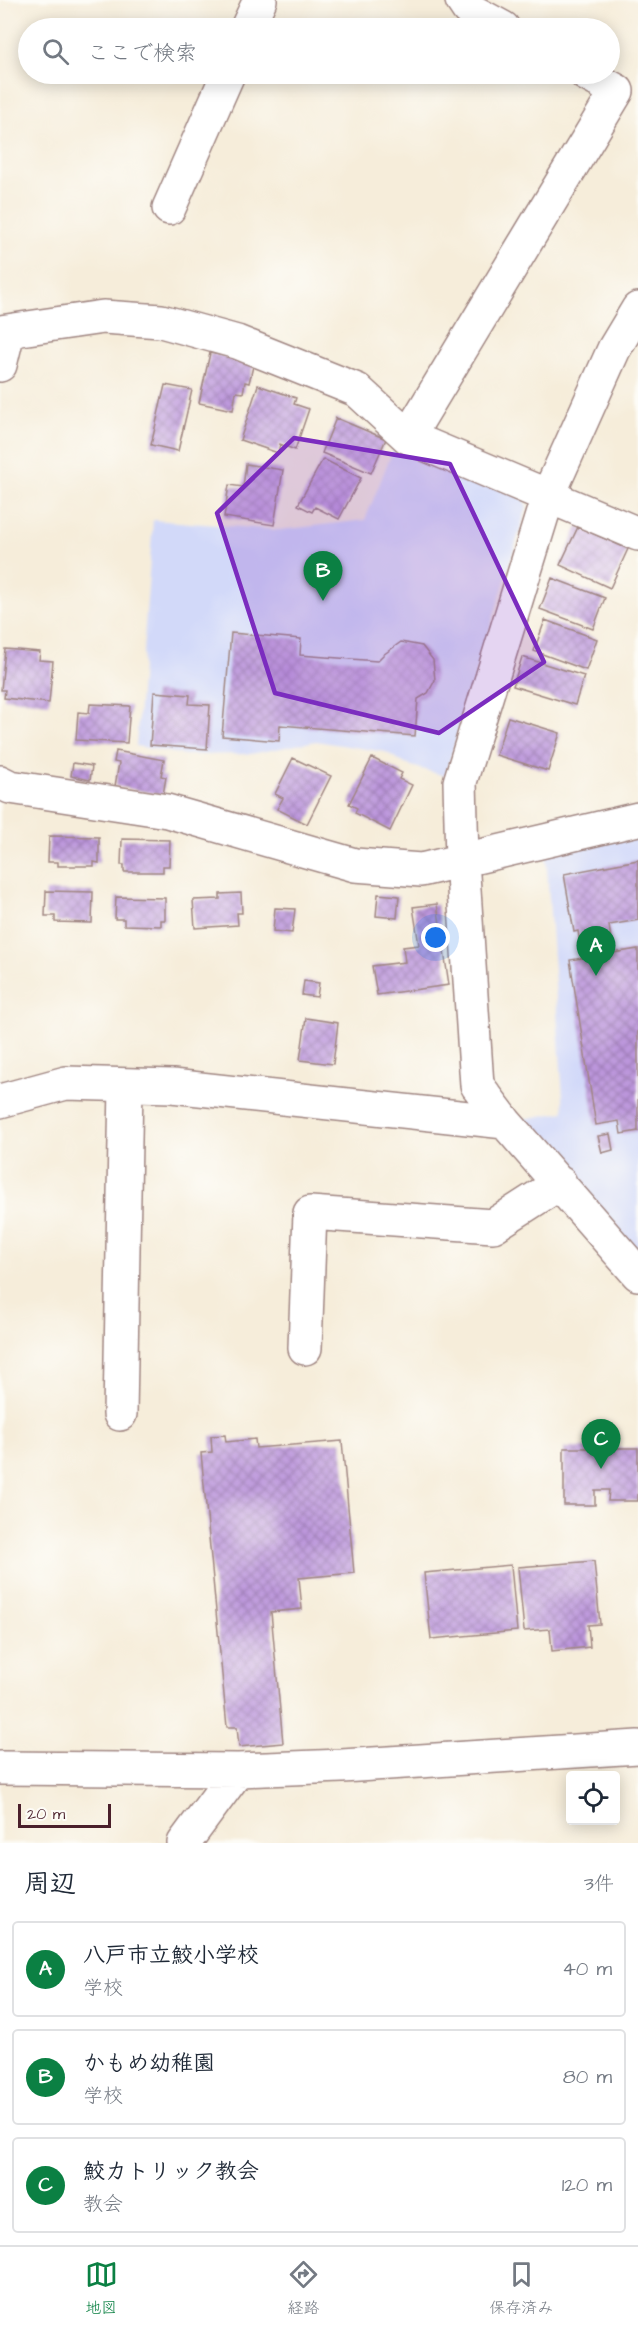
<!DOCTYPE html>
<html lang="ja">
<meta charset="utf-8">
<style>
body{margin:0;font-family:"Architects Daughter","Klee One",sans-serif;background:#f6f6f7;color:#1f2937}
.controls{position:absolute;right:18px;bottom:18px;display:grid;overflow:hidden;border-radius:6px;box-shadow:0 3px 15px #0003}
.controls button{width:54px;height:54px;display:grid;place-items:center;padding:0;border:0;border-bottom:2px solid #e0e1e3;background:#fff;color:#1f2937;font:30px sans-serif}
.scale{position:absolute;left:18px;bottom:15px;width:93px;box-sizing:border-box;padding-left:6px;border:3px solid #4a1f2b;border-top:0;font-size:16px;line-height:21px;white-space:nowrap;color:#4a1f2b;-webkit-text-stroke:4px #fdfcf7;paint-order:stroke}
.you{position:absolute;left:436px;top:938px;width:21px;height:21px;margin:-15px;border:4px solid #fff;border-radius:50%;background:#1a73e8;box-shadow:0 0 0 9px #1a73e833}
.badge{display:grid;place-items:center;width:39px;height:39px;border-radius:50%;background:#0b8043;color:#fff;font-size:20px;font-weight:700}
.pin{position:absolute;translate:-50% -50px;filter:drop-shadow(0 2px 3px #0008)}
.pin::after{content:'';position:absolute;top:32px;width:21px;height:18px;background:inherit;clip-path:polygon(0 0,100% 0,50% 100%)}
.list{margin:0;padding:0;list-style:none}
h2{display:flex;justify-content:space-between;align-items:center;height:78px;margin:0;padding:0 24px;font-size:26px}
h2 small{font-size:20px;font-weight:400;color:#747a83}
.list li{display:grid;grid-template-columns:39px 1fr auto;gap:18px;align-items:center;box-sizing:border-box;height:96px;margin:0 12px 12px;padding:0 12px;border:2px solid #e0e1e3;border-radius:6px}
.list b{display:block;font-size:22px;white-space:nowrap}
.list p{margin:0;font-size:20px;white-space:nowrap;color:#747a83}
.list em{font-size:20px;font-style:normal;color:#747a83}
.icon{flex:none;width:33px;height:33px;fill:none;stroke:currentColor;stroke-width:2;stroke-linecap:round;stroke-linejoin:round}
.map{position:relative;flex:none;width:638px;height:1843px;overflow:hidden}
.search{position:absolute;background:#fff;box-shadow:0 3px 15px #0003;left:18px;right:18px;top:18px;height:66px;display:flex;align-items:center;gap:15px;box-sizing:border-box;padding:0 21px;border-radius:33px;color:#747a83;font-size:22px}
.sheet{height:402px;background:#fff}
nav{display:flex;justify-content:space-around;align-items:center;box-sizing:border-box;height:84px;border-top:2px solid #e0e1e3;background:#fff;font-size:16px;color:#747a83}
nav a{display:grid;justify-items:center;gap:3px}
nav .on{color:#0b8043}
.map>svg:first-child{display:block}
.built{fill:#d2d9f9}
.building{fill:url(#building-cross-hatch)}
.lines{fill:none;stroke-linecap:round;stroke-linejoin:round}
.minor-casing{stroke:#a08682;stroke-width:36}
.minor{stroke:#fff;stroke-width:33}
.marked{fill:#7b2cbf;fill-opacity:0.2;stroke:#7b2cbf;stroke-width:4.5;stroke-linejoin:round}
</style>
<div class="map">
<svg width="638" height="1843" viewBox="0 0 638 1843">
<defs>
<pattern id="building-cross-hatch" width="8" height="8" patternUnits="userSpaceOnUse" patternTransform="scale(1.5)"><rect width="8" height="8" fill="#bc96dc"/><path d="M0 0l8 8M0 8l8-8" fill="none" stroke="#9b7ab3"/></pattern>
</defs>
<rect width="100%" height="100%" fill="#fdfcf7"/>
<filter id="ink" filterUnits="userSpaceOnUse"><feTurbulence type="fractalNoise" baseFrequency=".0167" numOctaves="2"/><feDisplacementMap in="SourceGraphic" scale="12" xChannelSelector="R" yChannelSelector="G"/><feConvolveMatrix kernelMatrix="1 2 1 2 8 2 1 2 1" color-interpolation-filters="sRGB"/></filter>
<filter id="wash" filterUnits="userSpaceOnUse"><feTurbulence type="fractalNoise" baseFrequency=".008" numOctaves="4" result="noise"/><feDisplacementMap in="SourceGraphic" scale="24" xChannelSelector="R" yChannelSelector="G"/><feGaussianBlur stdDeviation="1.35" result="paint"/><feColorMatrix in="noise" values="0 0 0 0 0 0 0 0 0 0 0 0 0 0 0 0 0 1.4 0 .05"/><feComposite in="paint" operator="in"/></filter>
<g filter="url(#wash)">
<rect width="100%" height="100%" fill="#f6edda"/>
<!-- built -->
<path class="built" d="M 395,445 L 523,498 L 527,507 L 445,776 L 405,764 L 386,752 L 316,741 L 251,754 L 185,755 L 136,746 L 153,520 L 279,530 L 365,520 Z
M 638,819 L 638,1274 L 505,1122 L 564,1112 L 545,841 Z"/>
<g id="blocks">
<!-- building -->
<path class="building" d="M 210,353 L 254,362 L 249,383 L 245,382 L 243,393 L 236,392 L 233,410 L 199,403 Z
M 165,385 L 192,390 L 178,451 L 151,445 Z
M 258,385 L 296,398 L 294,404 L 309,409 L 295,450 L 280,444 L 278,453 L 240,440 Z
M 336,418 L 386,439 L 371,473 L 322,453 Z
M 323,459 L 361,478 L 339,519 L 315,507 L 312,512 L 298,505 Z
M 246,464 L 283,470 L 274,525 L 224,517 L 229,485 L 243,487 Z
M 578,527 L 628,549 L 610,588 L 560,565 Z
M 552,578 L 605,598 L 593,629 L 540,609 Z
M 545,620 L 597,639 L 586,670 L 534,651 Z
M 231,633 L 301,639 L 300,655 L 377,661 L 383,655 L 401,642 L 422,646 L 433,660 L 435,680 L 428,693 L 418,699 L 415,736 L 280,725 L 279,741 L 222,736 Z
M 5,649 L 40,652 L 39,660 L 53,661 L 49,703 L 4,698 L 5,690 L 1,690 Z
M 522,657 L 584,676 L 575,705 L 513,686 Z
M 154,692 L 190,695 L 189,704 L 210,705 L 207,749 L 150,745 Z
M 90,704 L 130,706 L 127,743 L 76,740 L 78,712 L 89,713 Z
M 508,717 L 560,733 L 548,771 L 496,755 Z
M 116,751 L 164,760 L 161,776 L 166,777 L 163,795 L 115,786 L 119,763 L 114,762 Z
M 293,758 L 331,776 L 307,824 L 277,809 L 283,798 L 275,794 Z
M 372,758 L 402,773 L 399,779 L 412,785 L 390,831 L 355,813 L 357,808 L 349,804 Z
M 73,763 L 92,766 L 90,780 L 71,776 Z
M 49,836 L 99,837 L 99,863 L 94,862 L 94,866 L 58,866 L 58,862 L 48,862 Z
M 122,839 L 170,840 L 169,866 L 163,866 L 163,872 L 124,872 L 124,865 L 121,865 Z
M 638,860 L 638,920 L 609,925 L 612,948 L 581,952 L 578,931 L 574,932 L 564,874 Z
M 46,891 L 93,892 L 92,923 L 55,922 L 55,916 L 45,916 Z
M 241,893 L 242,913 L 237,913 L 238,925 L 195,928 L 193,900 L 220,899 L 220,894 Z
M 378,894 L 399,896 L 397,918 L 376,916 Z
M 116,897 L 165,898 L 165,920 L 161,920 L 161,926 L 124,925 L 124,919 L 115,919 Z
M 437,904 L 449,985 L 377,995 L 372,966 L 405,962 L 403,947 L 419,945 L 413,907 Z
M 275,908 L 295,909 L 292,933 L 273,931 Z
M 638,949 L 638,1131 L 621,1134 L 619,1121 L 596,1125 L 570,960 Z
M 304,981 L 319,983 L 317,997 L 302,995 Z
M 306,1018 L 338,1023 L 333,1064 L 300,1060 Z
M 610,1134 L 613,1150 L 602,1153 L 598,1136 Z
M 225,1435 L 226,1442 L 255,1439 L 256,1448 L 342,1441 L 354,1573 L 299,1578 L 302,1609 L 271,1612 L 283,1743 L 239,1747 L 237,1727 L 227,1727 L 201,1453 L 212,1452 L 211,1436 Z
M 564,1448 L 638,1448 L 638,1501 L 608,1501 L 609,1490 L 595,1490 L 595,1505 L 564,1505 Z
M 594,1561 L 600,1624 L 588,1625 L 590,1647 L 552,1651 L 550,1629 L 524,1631 L 518,1567 Z
M 511,1565 L 517,1631 L 431,1639 L 424,1573 Z"/>
</g>
</g>
<g filter="url(#ink)">
<use href="#blocks" fill-opacity="0" stroke="#a08682" stroke-width="1.5"/>
<g class="lines">
<defs>
<path id="minor" d="M 462,0 L 468,9 L 503,28
M 247,28 L 260,0
M 169,208 L 228,74
M 638,309 L 614,349 L 548,496 L 460,782 L 462,860 L 477,1085 L 505,1122 L 638,1274
M 0,332 L 103,317 L 161,321 L 237,342 L 357,390 L 408,437 L 638,534
M 0,365 L 8,332
M 408,437 L 617,91 L 586,74
M 0,782 L 10,787 L 167,811 L 355,865 L 421,870 L 638,819
M 0,1101 L 66,1083 L 172,1086 L 505,1122
M 305,1348 L 310,1213 L 493,1226 L 560,1183
M 120,1414 L 126,1085
M 0,1768 L 238,1770 L 342,1766 L 638,1747
M 184,1843 L 238,1770"/>
</defs>
<!-- minor casing -->
<use href="#minor" class="minor-casing"/>
<!-- minor -->
<use href="#minor" class="minor"/>
</g>
</g>
<!-- marked area -->
<path class="marked" d="M 294,438 L 450,464 L 544,662 L 439,733 L 275,693 L 217,513 Z"/>
</svg>
<div class="controls">
<button><svg class="icon" aria-label="locate" viewBox="0 0 24 24"><circle cx="12" cy="12" r="6"/><path d="M12 2v4M12 18v4M2 12h4M18 12h4"/></svg></button>
</div>
<div class="scale">20 m</div>
<div class="you"></div>
<div class="pin badge" style="left:596px;top:976px">A</div>
<div class="pin badge" style="left:323px;top:601px">B</div>
<div class="pin badge" style="left:601px;top:1469px">C</div>
<div class="search"><svg class="icon" aria-label="search" viewBox="0 0 24 24"><circle cx="10" cy="10" r="6"/><path d="M15 15l6 6"/></svg>ここで検索</div>
</div>
<section class="sheet">
<h2>周辺<small>3件</small></h2>
<ul class="list">
<li><span class="badge">A</span><div><b>八戸市立鮫小学校</b><p>学校</p></div><em>40 m</em></li>
<li><span class="badge">B</span><div><b>かもめ幼稚園</b><p>学校</p></div><em>80 m</em></li>
<li><span class="badge">C</span><div><b>鮫カトリック教会</b><p>教会</p></div><em>120 m</em></li>
</ul>
</section>
<nav>
<a class="on"><svg class="icon" aria-label="map" viewBox="0 0 24 24"><path d="M3 6l6-2 6 2 6-2v14l-6 2-6-2-6 2zM9 4v14M15 6v14"/></svg>地図</a>
<a><svg class="icon" aria-label="directions" viewBox="0 0 24 24"><path d="M12 3l9 9-9 9-9-9zM9 14v-3h6M13 9l2 2-2 2"/></svg>経路</a>
<a><svg class="icon" aria-label="saved" viewBox="0 0 24 24"><path d="M7 4h10v16l-5-4-5 4z"/></svg>保存済み</a>
</nav>
